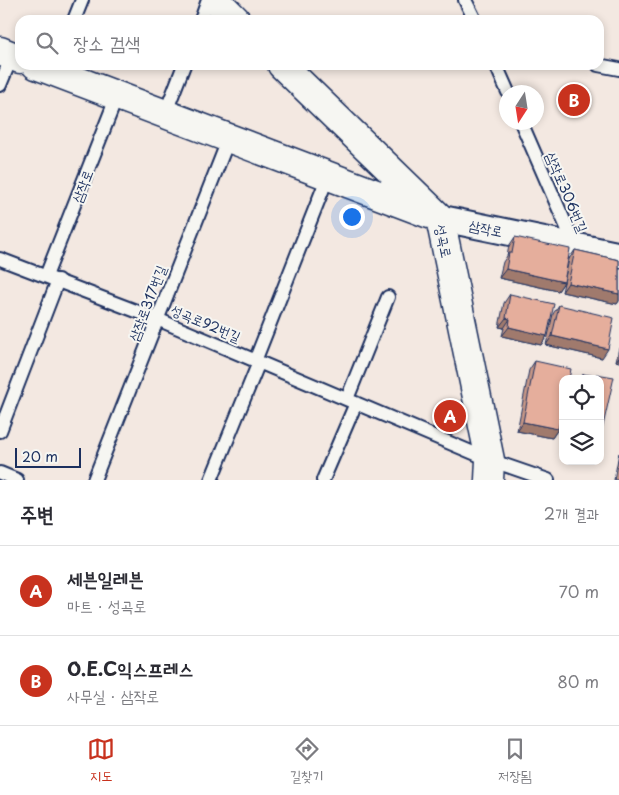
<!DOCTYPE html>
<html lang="ko">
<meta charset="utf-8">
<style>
body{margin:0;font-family:"Playpen Sans","Poor Story",sans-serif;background:#f2f2f3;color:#2b2b33}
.controls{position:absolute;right:15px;bottom:15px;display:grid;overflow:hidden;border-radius:10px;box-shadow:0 2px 8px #0003}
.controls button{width:45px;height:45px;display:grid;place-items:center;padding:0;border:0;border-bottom:1px solid #e1e1e2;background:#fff;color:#2b2b33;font:25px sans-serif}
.compass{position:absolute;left:499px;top:85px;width:45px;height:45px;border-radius:50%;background:#fff;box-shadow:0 2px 8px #0003;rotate:192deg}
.scale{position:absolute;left:15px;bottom:12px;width:66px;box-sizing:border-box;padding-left:5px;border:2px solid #1b2f5e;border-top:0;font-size:14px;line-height:18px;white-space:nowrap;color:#1b2f5e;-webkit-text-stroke:4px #f6f6f2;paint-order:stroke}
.you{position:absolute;left:351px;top:216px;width:18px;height:18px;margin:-12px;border:4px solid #fff;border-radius:50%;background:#1a73e8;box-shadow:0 0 0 8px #1a73e833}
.badge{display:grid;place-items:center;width:32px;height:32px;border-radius:50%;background:#c8321e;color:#fff;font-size:16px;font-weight:700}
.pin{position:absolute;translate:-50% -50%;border:2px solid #fff;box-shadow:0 1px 5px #0006}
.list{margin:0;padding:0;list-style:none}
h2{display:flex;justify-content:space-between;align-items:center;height:65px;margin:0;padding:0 20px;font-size:21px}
h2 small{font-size:16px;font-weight:400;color:#7c7c81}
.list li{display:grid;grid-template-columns:32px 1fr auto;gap:15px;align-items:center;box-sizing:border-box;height:90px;padding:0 20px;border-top:1px solid #e1e1e2}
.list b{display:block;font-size:19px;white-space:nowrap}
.list p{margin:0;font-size:16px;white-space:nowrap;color:#7c7c81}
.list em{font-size:16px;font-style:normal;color:#7c7c81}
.icon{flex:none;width:28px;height:28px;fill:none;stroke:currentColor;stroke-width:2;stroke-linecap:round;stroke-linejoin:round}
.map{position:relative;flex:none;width:619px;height:480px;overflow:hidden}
.search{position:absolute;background:#fff;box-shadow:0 2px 8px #0003;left:15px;right:15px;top:15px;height:55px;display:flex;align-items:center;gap:12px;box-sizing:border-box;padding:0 18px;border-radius:15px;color:#7c7c81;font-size:19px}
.sheet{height:245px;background:#fff}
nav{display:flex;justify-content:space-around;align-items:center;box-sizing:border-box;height:70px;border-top:1px solid #e1e1e2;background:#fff;font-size:14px;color:#7c7c81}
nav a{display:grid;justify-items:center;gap:2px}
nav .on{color:#c8321e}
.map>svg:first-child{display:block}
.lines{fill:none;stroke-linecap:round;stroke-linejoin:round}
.service-casing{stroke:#1b2f5e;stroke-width:16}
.minor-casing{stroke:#1b2f5e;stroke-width:29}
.tertiary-casing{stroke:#1b2f5e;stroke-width:31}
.service{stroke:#f6f6f2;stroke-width:12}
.minor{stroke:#f6f6f2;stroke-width:25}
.tertiary{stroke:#f6f6f2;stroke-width:28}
.wall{fill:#c59686;stroke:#1b2f5e}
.shaded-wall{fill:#a07a6d;stroke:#1b2f5e}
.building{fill:#e5ae9c;stroke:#1b2f5e}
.labels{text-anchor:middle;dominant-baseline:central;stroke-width:4;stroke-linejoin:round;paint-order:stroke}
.street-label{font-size:14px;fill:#1b2f5e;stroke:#f6f6f2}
</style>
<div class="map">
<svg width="619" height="480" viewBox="0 0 619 480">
<rect width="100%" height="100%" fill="#f3e8e1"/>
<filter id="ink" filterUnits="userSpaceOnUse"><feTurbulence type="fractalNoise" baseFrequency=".02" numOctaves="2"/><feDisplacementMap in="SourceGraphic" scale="10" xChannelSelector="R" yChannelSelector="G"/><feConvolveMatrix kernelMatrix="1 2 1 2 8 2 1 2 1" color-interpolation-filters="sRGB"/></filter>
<g filter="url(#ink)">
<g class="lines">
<defs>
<path id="service" d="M 465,0 L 475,20
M 74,20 L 82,0
M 201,20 L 208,0
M 496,65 L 508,92
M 598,65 L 619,69
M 0,85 L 12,56
M 165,114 L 184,65
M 521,122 L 575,246
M 0,259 L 157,319 L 490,460 L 548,480
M 46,276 L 117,96
M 255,361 L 328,176
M 347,399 L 388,297
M 0,431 L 58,280
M 0,473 L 17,480
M 94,480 L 229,138
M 211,480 L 259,362
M 323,480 L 356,403"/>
<path id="minor" d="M 440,218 L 619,255"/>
<path id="tertiary" d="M 216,0 L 236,20
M 0,51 L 20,59
M 36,65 L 429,214
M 282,65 L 440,218 L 490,460 L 489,480"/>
</defs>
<!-- service casing -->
<use href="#service" class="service-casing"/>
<!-- minor casing -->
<use href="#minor" class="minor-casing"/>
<!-- tertiary casing -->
<use href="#tertiary" class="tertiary-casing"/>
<!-- service -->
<use href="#service" class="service"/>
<!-- minor -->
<use href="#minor" class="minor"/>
<!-- tertiary -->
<use href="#tertiary" class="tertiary"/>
</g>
<!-- wall -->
<path class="wall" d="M 515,237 L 564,282 L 558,291 L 499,278 L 503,262 L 507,256 L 509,246 Z
M 575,250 L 619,260 L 619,301 L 617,304 L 562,292 L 569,259 Z
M 510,294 L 547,336 L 541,345 L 502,336 L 504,328 L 499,327 L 504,303 Z
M 559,305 L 602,358 L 546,345 L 553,314 Z
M 619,348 L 619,362 L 616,361 Z
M 535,361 L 558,429 L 552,438 L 517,431 L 529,370 Z
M 619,453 L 619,480 L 614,480 Z"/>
<!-- shaded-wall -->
<path class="shaded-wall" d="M 506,269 L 564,282 L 558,291 L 499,278 Z
M 568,283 L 619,294 L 619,301 L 617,304 L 562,292 Z
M 506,318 L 510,319 L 504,328 L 499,327 Z
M 509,327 L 547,336 L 541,345 L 502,336 Z
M 552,336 L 608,349 L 602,358 L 546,345 Z
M 619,357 L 619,362 L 616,361 Z
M 523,422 L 558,429 L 552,438 L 517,431 Z"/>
<!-- building -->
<path class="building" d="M 515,237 L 570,249 L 564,282 L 506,269 L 509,253 L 512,253 Z
M 575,250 L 619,260 L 619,294 L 568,283 Z
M 510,294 L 554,304 L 547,336 L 509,327 L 510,319 L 506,318 Z
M 559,305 L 614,318 L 608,349 L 552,336 Z
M 535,361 L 571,369 L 569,379 L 563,379 L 563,407 L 558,429 L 523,422 Z
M 583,374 L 596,376 L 596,374 L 614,377 L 600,439 L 600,379 L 582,379 Z"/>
</g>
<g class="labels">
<!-- street labels -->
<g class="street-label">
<text transform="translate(82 186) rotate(-69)">삼작로</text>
<text transform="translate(567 192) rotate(67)">삼작로306번길</text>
<text transform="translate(486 228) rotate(12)">삼작로</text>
<text transform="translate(444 241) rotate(78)">성곡로</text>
<text transform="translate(147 303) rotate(-69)">삼작로317번길</text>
<text transform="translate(206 323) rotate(23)">성곡로92번길</text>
</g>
</g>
</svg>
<div class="controls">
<button><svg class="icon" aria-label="locate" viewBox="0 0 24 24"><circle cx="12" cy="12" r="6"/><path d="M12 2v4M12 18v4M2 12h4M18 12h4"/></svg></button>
<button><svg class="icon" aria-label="layers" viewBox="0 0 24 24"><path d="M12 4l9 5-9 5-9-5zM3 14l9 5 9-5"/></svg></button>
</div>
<svg class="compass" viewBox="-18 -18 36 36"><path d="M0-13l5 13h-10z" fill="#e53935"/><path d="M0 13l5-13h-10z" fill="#7c7c81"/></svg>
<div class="scale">20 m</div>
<div class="you"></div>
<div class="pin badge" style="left:450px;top:416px">A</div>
<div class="pin badge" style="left:574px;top:100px">B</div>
<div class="search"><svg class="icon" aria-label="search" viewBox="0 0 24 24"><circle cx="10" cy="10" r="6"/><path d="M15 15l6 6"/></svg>장소 검색</div>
</div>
<section class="sheet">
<h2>주변<small>2개 결과</small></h2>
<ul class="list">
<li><span class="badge">A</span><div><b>세븐일레븐</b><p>마트 · 성곡로</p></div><em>70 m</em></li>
<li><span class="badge">B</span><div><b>O.E.C익스프레스</b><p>사무실 · 삼작로</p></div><em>80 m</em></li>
</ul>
</section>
<nav>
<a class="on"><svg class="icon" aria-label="map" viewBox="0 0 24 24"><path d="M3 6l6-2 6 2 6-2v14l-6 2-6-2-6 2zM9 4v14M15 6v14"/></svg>지도</a>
<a><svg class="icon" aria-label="directions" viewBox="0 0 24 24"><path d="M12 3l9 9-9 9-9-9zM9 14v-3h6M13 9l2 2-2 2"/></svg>길찾기</a>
<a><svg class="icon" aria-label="saved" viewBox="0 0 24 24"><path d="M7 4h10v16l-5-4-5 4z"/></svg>저장됨</a>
</nav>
